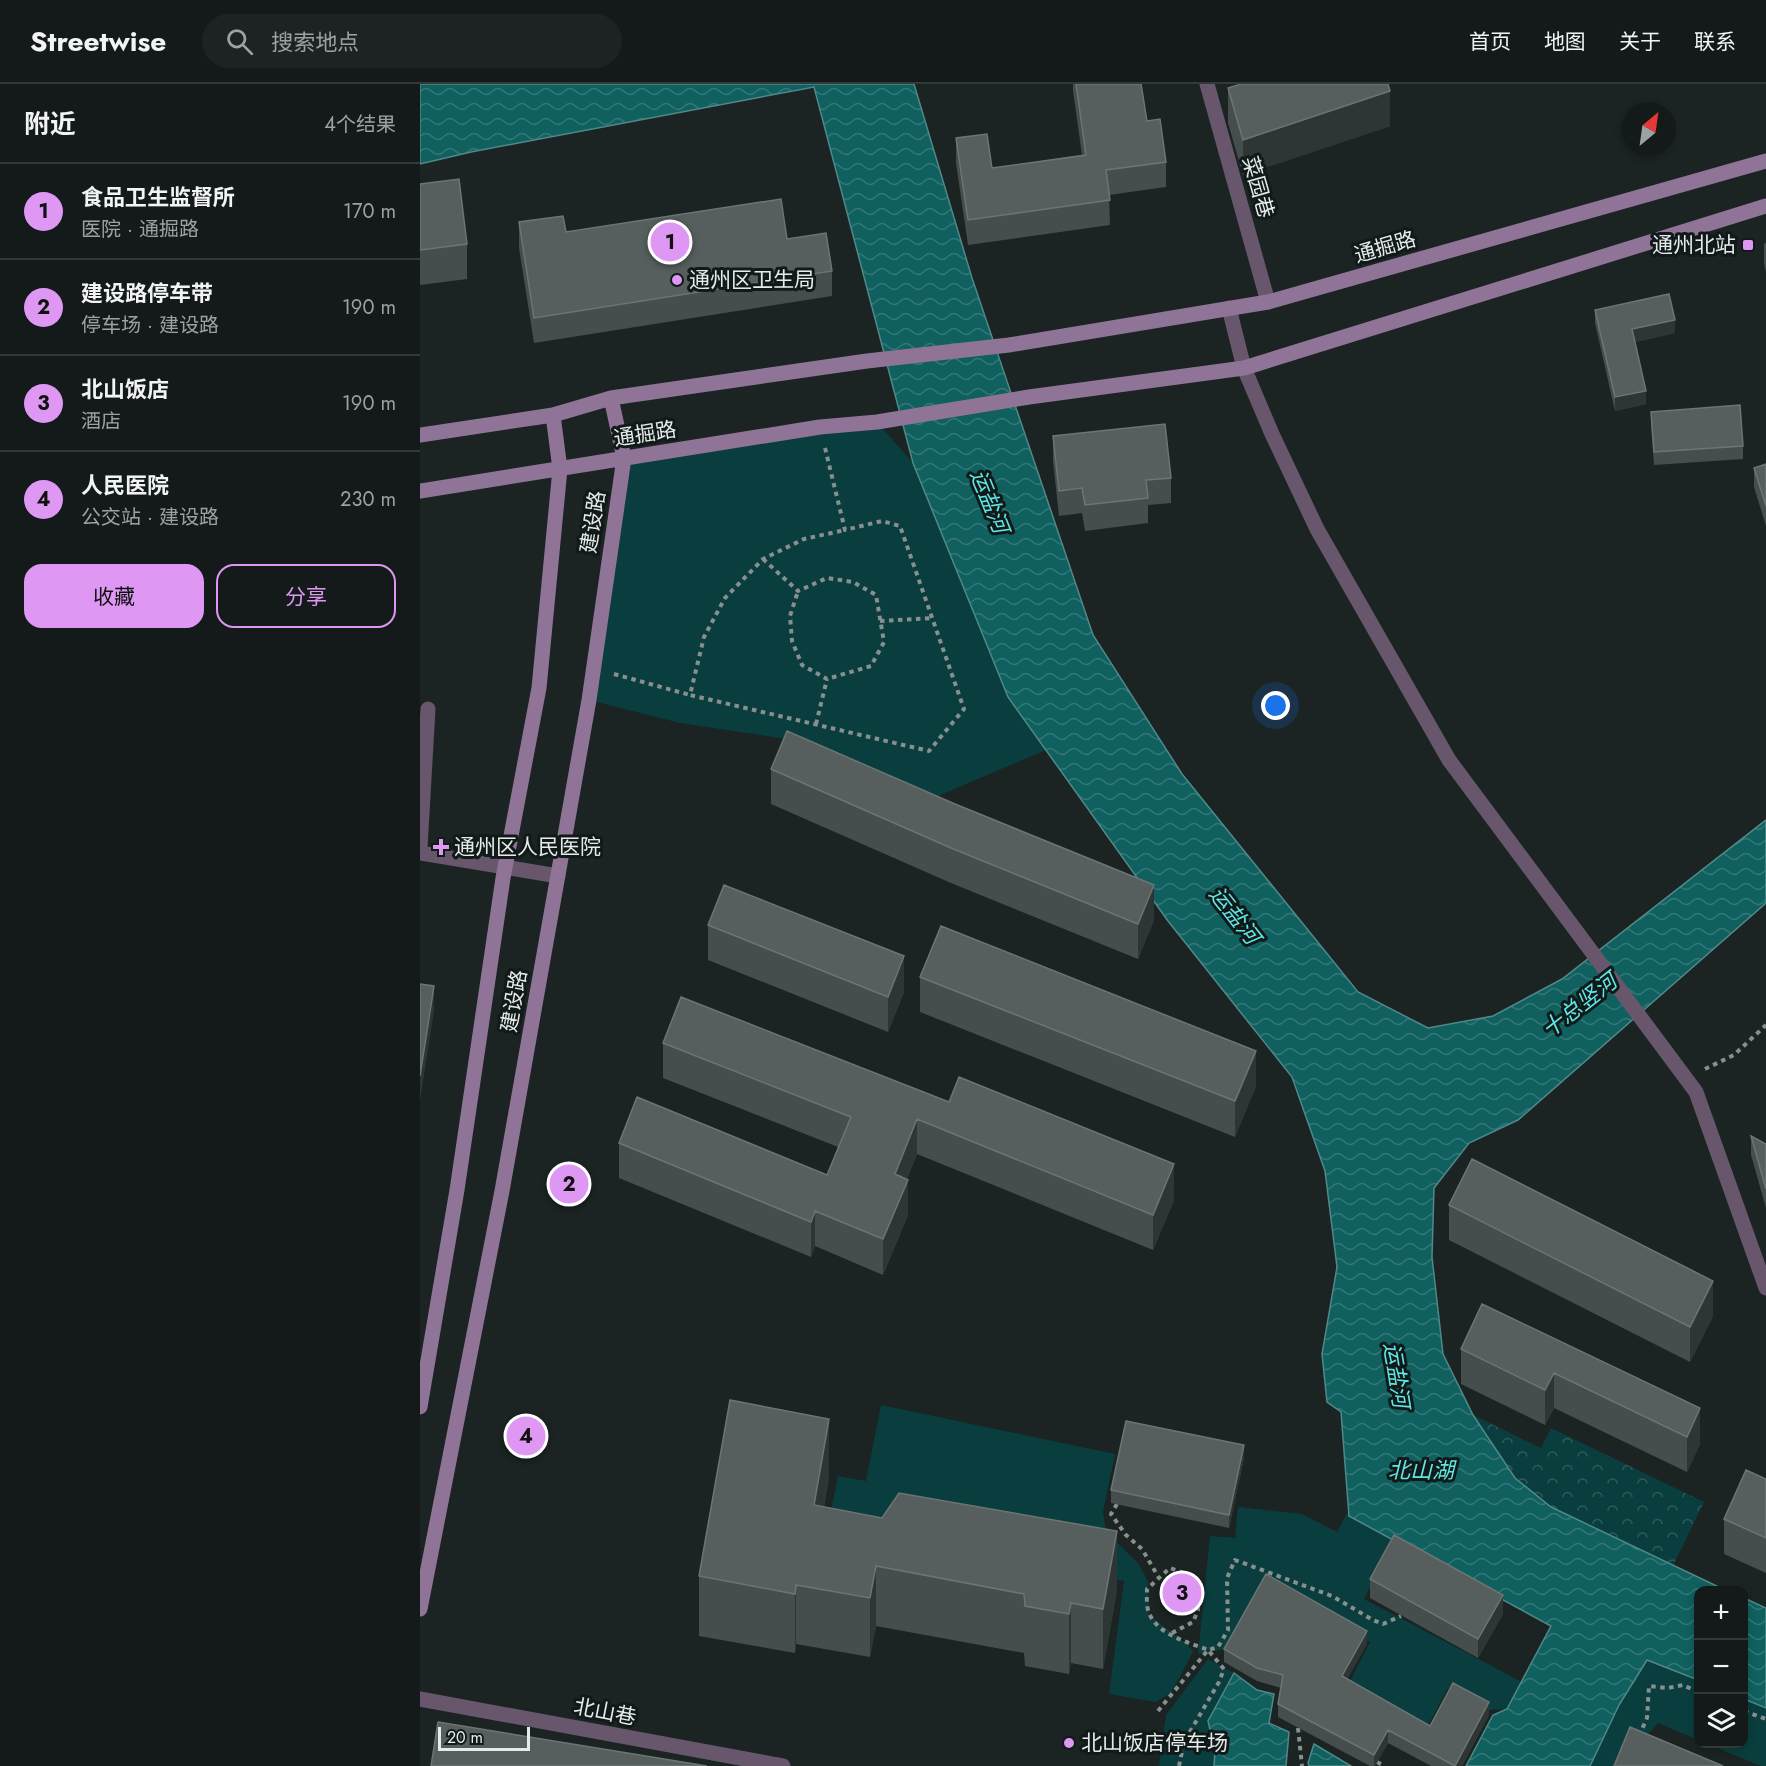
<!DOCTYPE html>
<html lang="zh">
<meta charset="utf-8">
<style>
body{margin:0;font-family:Jost,"Noto Sans SC",sans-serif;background:#1d2323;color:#f1f3f6}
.controls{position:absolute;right:18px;bottom:18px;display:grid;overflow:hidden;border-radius:12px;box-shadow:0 3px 9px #0003}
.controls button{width:54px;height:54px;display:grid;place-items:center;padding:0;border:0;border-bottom:2px solid #333839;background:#141a1a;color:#f1f3f6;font:30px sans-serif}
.compass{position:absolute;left:1202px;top:18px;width:54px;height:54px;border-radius:50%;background:#141a1a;box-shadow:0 3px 9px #0003;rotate:29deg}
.scale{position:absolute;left:18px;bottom:15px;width:92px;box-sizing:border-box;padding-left:6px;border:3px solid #e5eaea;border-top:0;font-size:16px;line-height:21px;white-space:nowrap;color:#e5eaea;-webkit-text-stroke:4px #121919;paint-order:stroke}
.you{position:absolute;left:856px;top:622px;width:21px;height:21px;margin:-15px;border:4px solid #fff;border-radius:50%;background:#1a73e8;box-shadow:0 0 0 9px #1a73e833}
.badge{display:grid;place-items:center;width:39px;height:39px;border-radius:50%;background:#de98f3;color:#111;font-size:20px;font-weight:700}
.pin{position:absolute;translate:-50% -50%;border:3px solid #fff;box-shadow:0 2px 6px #0006}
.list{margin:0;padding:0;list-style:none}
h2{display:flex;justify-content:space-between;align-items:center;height:78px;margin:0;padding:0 24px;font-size:26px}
h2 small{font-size:20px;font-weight:400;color:#9da1a2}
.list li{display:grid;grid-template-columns:39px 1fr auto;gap:18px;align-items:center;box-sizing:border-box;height:96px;padding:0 24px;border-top:2px solid #333839}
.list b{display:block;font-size:22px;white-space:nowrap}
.list p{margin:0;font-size:20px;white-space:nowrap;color:#9da1a2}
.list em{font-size:20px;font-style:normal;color:#9da1a2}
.actions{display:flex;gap:12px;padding:18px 24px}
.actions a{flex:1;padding:14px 0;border:2px solid #de98f3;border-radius:18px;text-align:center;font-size:21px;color:#de98f3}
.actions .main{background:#de98f3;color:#111}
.icon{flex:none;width:33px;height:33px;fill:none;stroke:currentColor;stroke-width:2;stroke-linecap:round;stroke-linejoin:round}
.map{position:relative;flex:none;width:1346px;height:1682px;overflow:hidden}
header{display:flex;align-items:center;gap:36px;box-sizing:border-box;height:84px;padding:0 30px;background:#141a1a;border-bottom:2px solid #333839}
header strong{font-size:28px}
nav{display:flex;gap:33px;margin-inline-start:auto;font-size:21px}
.search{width:420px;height:54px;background:#1d2323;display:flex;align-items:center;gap:15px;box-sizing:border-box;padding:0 21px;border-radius:33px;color:#9da1a2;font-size:22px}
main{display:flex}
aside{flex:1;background:#141a1a}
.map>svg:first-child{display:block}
.forest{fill:url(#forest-crowns)}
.green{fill:#0a3e3e}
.water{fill:url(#water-waves);stroke:#508989;stroke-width:1.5}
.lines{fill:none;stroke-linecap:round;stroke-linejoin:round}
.path{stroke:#898f8f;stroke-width:4;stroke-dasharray:4.5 4.5;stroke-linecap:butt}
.lane{stroke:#67566c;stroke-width:15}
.street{stroke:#67566c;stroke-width:15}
.secondary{stroke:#8f7497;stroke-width:15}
.wall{fill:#464e4d}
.shaded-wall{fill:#2e3635}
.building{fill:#575f5e;stroke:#6d7474;stroke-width:1.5}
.poi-dot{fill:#de98f3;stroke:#121919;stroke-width:2}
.labels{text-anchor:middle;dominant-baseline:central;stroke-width:6;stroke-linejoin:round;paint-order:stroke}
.street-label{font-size:21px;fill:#e5eaea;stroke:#121919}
.poi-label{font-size:21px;fill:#e5eaea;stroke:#121919;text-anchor:start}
.water-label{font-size:22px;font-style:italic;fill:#5de8e7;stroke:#121919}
</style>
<header>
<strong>Streetwise</strong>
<div class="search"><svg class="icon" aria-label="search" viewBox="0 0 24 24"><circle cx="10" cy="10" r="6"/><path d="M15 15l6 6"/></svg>搜索地点</div>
<nav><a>首页</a><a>地图</a><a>关于</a><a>联系</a></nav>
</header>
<main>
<aside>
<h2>附近<small>4个结果</small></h2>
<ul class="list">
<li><span class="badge">1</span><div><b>食品卫生监督所</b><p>医院 · 通掘路</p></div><em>170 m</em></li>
<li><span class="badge">2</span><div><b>建设路停车带</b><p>停车场 · 建设路</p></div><em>190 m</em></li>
<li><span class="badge">3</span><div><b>北山饭店</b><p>酒店</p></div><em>190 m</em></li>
<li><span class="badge">4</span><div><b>人民医院</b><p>公交站 · 建设路</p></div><em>230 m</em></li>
</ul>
<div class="actions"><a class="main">收藏</a><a>分享</a></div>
</aside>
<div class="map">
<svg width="1346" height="1682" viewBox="0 0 1346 1682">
<defs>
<pattern id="forest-crowns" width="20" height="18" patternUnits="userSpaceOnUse" patternTransform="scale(1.5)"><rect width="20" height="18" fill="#0a3e3e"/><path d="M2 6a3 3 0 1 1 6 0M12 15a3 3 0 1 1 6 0" fill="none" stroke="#2e5a5a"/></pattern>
<pattern id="water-waves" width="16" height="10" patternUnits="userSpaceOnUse" patternTransform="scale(1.5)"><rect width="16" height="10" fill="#106060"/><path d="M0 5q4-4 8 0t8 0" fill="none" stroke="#377"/></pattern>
</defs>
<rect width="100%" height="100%" fill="#1b2323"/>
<!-- forest -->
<path class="forest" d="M 1053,1331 L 1121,1364 L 1131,1344 L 1284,1418 L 1253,1482 L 1130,1423 L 1095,1394 Z"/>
<!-- green -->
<path class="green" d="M 457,338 L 493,379 L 588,613 L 626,666 L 506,717 L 380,657 L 260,639 L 169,616 L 204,374 Z
M 461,1321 L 695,1370 L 683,1428 L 686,1448 L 718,1479 L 728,1498 L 729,1531 L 767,1560 L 773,1568 L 751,1609 L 736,1618 L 689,1610 L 704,1497 L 476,1461 L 401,1476 L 418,1392 L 446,1397 Z
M 818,1423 L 882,1430 L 917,1448 L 927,1429 L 975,1455 L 944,1515 L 1102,1598 L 1087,1625 L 1070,1626 L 1028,1604 L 1005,1647 L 926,1605 L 950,1558 L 841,1499 L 806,1565 L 778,1570 L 790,1452 L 815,1454 Z
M 788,1575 L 814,1589 L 788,1637 L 795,1667 L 794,1682 L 739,1682 L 746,1631 Z
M 1227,1576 L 1278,1596 L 1278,1656 L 1238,1639 L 1215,1665 L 1206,1682 L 1170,1682 L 1199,1621 Z
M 1324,1615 L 1346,1624 L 1346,1682 L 1341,1682 L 1288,1660 L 1324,1660 Z"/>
<!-- water -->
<path class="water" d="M 0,0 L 494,0 L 552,194 L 673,551 L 762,690 L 938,908 L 1008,944 L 1073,932 L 1142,895 L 1346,736 L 1346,819 L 1098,1036 L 1049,1059 L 1014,1104 L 1012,1173 L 1023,1270 L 1053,1331 L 1095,1394 L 1131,1423 L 1305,1506 L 1278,1506 L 1278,1596 L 1227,1576 L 1199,1621 L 1170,1682 L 1046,1682 L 1073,1631 L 1087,1625 L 1131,1542 L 929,1432 L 921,1328 L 907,1318 L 902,1270 L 917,1183 L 905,1087 L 872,993 L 748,837 L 588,613 L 493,379 L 394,3 L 51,68 L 0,80 Z
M 1324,1514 L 1346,1524 L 1346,1624 L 1324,1615 Z
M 814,1589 L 837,1606 L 854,1610 L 849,1639 L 869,1648 L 866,1682 L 794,1682 L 795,1667 L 788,1637 Z
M 894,1660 L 931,1682 L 889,1682 L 888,1679 Z"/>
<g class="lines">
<!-- path -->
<path class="path" d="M 405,364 L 425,446 L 462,437 L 480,442 L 544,625 L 509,667 L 270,611 L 284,553 L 305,514 L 343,475 L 384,455 L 425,446
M 343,475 L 378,507 L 407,494 L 433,498 L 456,511 L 464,558 L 451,582 L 407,595 L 382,581 L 372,557 L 370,532 L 378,507
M 460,537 L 512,534
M 194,590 L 270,611
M 396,640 L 407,595
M 1285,985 L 1314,971 L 1346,941
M 697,1420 L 691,1430 L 706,1451 L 722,1465 L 739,1494
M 738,1627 L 788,1566 C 768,1558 738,1551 729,1529 C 726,1522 727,1512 727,1505 L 750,1484 L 769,1491 L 779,1503 L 778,1526 L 773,1538 L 750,1550
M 1324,1627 L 1346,1635
M 878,1644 L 882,1682
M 1219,1652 L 1227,1634 L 1229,1602 L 1248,1604 L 1263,1601 L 1278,1608
M 957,1678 L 964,1682
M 759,1682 L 764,1658 L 799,1598 L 804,1585 L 788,1566 L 798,1563 L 808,1546 L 807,1494 L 815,1476 L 912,1512 L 953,1536 L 963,1540 L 981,1532"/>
<!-- lane -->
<path class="lane" d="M 0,764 L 8,625
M 0,769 L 138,792"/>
<!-- street -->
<path class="street" d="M 787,0 L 848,218
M 809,224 L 824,284 L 852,350 L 897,445 L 1029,676 L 1276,1008 L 1346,1204
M 0,1615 L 363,1682"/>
<!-- secondary -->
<path class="secondary" d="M 0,351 L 133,331 L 191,314 L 447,277 L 589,261 L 848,218 L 1346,77
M 0,407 L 400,343 L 457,338 L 609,313 L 824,284 L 1346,122
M 0,1323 L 37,1106 L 83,794 L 119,604 L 140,385 L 133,331
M 0,1525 L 82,1107 L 169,616 L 204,374 L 191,314"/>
</g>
<!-- wall -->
<path class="wall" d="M 653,0 L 721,0 L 727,37 L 746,78 L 746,103 L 689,111 L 690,141 L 548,161 L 536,79 L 536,54 L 572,84 L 662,71 L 653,7 Z
M 808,4 L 970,42 L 823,91 L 808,39 Z
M 0,100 L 47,160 L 47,195 L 0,201 Z
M 99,138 L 146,148 L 412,187 L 412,212 L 114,259 L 99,164 Z
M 1346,159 L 1346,188 L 1344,179 L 1344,160 Z
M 1175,226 L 1255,249 L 1215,258 L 1226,320 L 1195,327 L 1175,239 Z
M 1231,328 L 1323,362 L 1323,375 L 1234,381 L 1231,341 Z
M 633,352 L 751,394 L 751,419 L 728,421 L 728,439 L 665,447 L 662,429 L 639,432 L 633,377 Z
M 1346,380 L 1346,442 L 1334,403 L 1334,384 Z
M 351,685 L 734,836 L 718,875 L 531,799 L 351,720 Z
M 288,841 L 484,908 L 468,948 L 288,876 Z
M 500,893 L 836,1002 L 815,1053 L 500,928 Z
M 261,913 L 754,1116 L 733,1166 L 497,1070 L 487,1095 L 488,1131 L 463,1191 L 395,1162 L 391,1173 L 199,1094 L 199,1059 L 407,1091 L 418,1063 L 243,994 L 243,959 Z
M 1331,1052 L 1346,1060 L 1346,1124 L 1331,1071 Z
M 1029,1121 L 1293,1232 L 1270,1278 L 1029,1156 Z
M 1062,1220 L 1280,1360 L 1267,1388 L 1134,1324 L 1125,1341 L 1041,1300 L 1041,1265 Z
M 824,1374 L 809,1444 L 691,1419 L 691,1406 Z
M 409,1394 L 404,1423 L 697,1506 L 683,1585 L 651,1579 L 649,1590 L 605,1582 L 604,1569 L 456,1542 L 450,1573 L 376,1560 L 375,1569 L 279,1552 L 279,1492 Z
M 1346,1395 L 1346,1489 L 1304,1470 L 1304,1435 Z
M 950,1495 L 1083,1530 L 1058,1574 L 950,1514 Z
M 947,1560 L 927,1595 L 1010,1642 L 1069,1631 L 1042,1682 L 1011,1682 L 968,1659 L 955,1682 L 950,1682 L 858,1633 L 858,1620 L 861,1604 L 837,1597 L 804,1578 L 804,1565 Z"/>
<!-- shaded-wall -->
<path class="shaded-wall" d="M 970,7 L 970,42 L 823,91 L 823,56 Z
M 1255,236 L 1255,249 L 1212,259 L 1212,245 Z
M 1226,307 L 1226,320 L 1195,327 L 1195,313 Z
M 734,801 L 734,836 L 718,875 L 718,840 Z
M 484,872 L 484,908 L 468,948 L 468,913 Z
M 14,902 L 14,927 L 0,1017 L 0,992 Z
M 836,967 L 836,1002 L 815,1053 L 815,1017 Z
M 497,1035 L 497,1070 L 475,1126 L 475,1090 Z
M 754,1080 L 754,1116 L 733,1166 L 733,1131 Z
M 488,1096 L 488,1131 L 463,1191 L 463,1155 Z
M 395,1127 L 395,1162 L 391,1173 L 391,1138 Z
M 1293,1197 L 1293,1232 L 1270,1278 L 1270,1243 Z
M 1134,1289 L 1134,1324 L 1125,1341 L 1125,1306 Z
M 1280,1324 L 1280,1360 L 1267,1388 L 1267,1353 Z
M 409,1335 L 409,1394 L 394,1480 L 394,1421 Z
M 824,1361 L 824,1374 L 809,1444 L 809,1431 Z
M 697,1447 L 697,1506 L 683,1585 L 683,1525 Z
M 456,1482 L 456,1542 L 450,1573 L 450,1514 Z
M 376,1501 L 376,1560 L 375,1569 L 375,1510 Z
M 1083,1511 L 1083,1530 L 1058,1574 L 1058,1555 Z
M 651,1519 L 651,1579 L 649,1590 L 649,1530 Z
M 947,1547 L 947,1560 L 922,1605 L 922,1592 Z
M 1069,1618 L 1069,1631 L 1042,1682 L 1035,1682 Z
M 968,1646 L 968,1659 L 955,1682 L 954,1682 L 954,1671 Z"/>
<!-- building -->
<path class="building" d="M 656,0 L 721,0 L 727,37 L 740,35 L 746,78 L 686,86 L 690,116 L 548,136 L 536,54 L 567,50 L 572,84 L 666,71 Z
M 821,0 L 968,0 L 970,7 L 823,56 L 808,4 Z
M 39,95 L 47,160 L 0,166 L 0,100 Z
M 361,115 L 367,155 L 406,149 L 412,187 L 114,234 L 99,138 L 143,132 L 146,148 Z
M 1249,210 L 1255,236 L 1212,245 L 1226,307 L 1195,313 L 1175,226 Z
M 1320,321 L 1323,362 L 1234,368 L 1231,328 Z
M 745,340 L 751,394 L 726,396 L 728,414 L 665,421 L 662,404 L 639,407 L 633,352 Z
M 1346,380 L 1346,422 L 1334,384 Z
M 367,647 L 535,720 L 734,801 L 718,840 L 531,764 L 351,685 Z
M 304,801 L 484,872 L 468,913 L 288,841 Z
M 521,842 L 836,967 L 815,1017 L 500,893 Z
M 0,900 L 14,902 L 0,992 Z
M 261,913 L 529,1018 L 539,993 L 754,1080 L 733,1131 L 497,1035 L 475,1090 L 488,1096 L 463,1155 L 395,1127 L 391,1138 L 199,1059 L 217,1013 L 407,1091 L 431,1033 L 243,959 Z
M 1331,1052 L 1346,1060 L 1346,1105 Z
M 1052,1075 L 1293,1197 L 1270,1243 L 1029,1121 Z
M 1062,1220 L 1280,1324 L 1267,1353 L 1134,1289 L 1125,1306 L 1041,1265 Z
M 310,1316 L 409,1335 L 394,1421 L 462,1434 L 479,1409 L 697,1447 L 683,1525 L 651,1519 L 649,1530 L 605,1522 L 604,1510 L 456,1482 L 450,1514 L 376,1501 L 375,1510 L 279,1492 Z
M 706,1337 L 824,1361 L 809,1431 L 691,1406 Z
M 1326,1386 L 1346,1395 L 1346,1454 L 1304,1435 Z
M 974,1451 L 1083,1511 L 1058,1555 L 950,1495 Z
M 846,1490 L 947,1547 L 922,1592 L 1010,1642 L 1033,1599 L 1069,1618 L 1035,1682 L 968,1646 L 954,1671 L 858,1620 L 863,1591 L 837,1584 L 804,1565 Z
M 18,1638 L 287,1682 L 11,1682 Z
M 1210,1643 L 1303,1682 L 1194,1682 Z"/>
<!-- markers -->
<g class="poi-dot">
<rect x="1322" y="155" width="12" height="12" rx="3"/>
<circle cx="257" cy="196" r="6"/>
<path d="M18 754h6v6h6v6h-6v6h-6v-6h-6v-6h6z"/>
<circle cx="649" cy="1659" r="6"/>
</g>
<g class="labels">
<!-- street labels -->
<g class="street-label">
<text transform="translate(838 103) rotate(74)">菜园巷</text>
<text transform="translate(965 163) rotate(-16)">通掘路</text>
<text transform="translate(225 350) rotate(-9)">通掘路</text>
<text transform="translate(173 438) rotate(-81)">建设路</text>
<text transform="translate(94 917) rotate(-80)">建设路</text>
<text transform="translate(185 1628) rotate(11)">北山巷</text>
</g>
<!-- poi labels -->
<g class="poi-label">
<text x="1316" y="161" text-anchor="end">通州北站</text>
<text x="269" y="196">通州区卫生局</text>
<text x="34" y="763">通州区人民医院</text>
<text x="661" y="1659">北山饭店停车场</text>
</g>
<!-- water labels -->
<g class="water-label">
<text transform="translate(570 417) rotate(68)">运盐河</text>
<text transform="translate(815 831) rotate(52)">运盐河</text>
<text transform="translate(1159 921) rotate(-38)">十总竖河</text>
<text transform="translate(977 1291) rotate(81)">运盐河</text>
<text x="1001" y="1386">北山湖</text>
</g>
</g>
</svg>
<div class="controls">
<button>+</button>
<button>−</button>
<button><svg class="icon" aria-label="layers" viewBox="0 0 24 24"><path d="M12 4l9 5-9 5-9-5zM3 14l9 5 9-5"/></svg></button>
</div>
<svg class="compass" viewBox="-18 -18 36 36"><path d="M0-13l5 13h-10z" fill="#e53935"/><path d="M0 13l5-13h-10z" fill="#9da1a2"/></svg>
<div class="scale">20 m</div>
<div class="you"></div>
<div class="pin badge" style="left:250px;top:158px">1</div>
<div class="pin badge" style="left:149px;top:1100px">2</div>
<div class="pin badge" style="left:762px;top:1509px">3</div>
<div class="pin badge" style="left:106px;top:1352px">4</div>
</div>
</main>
